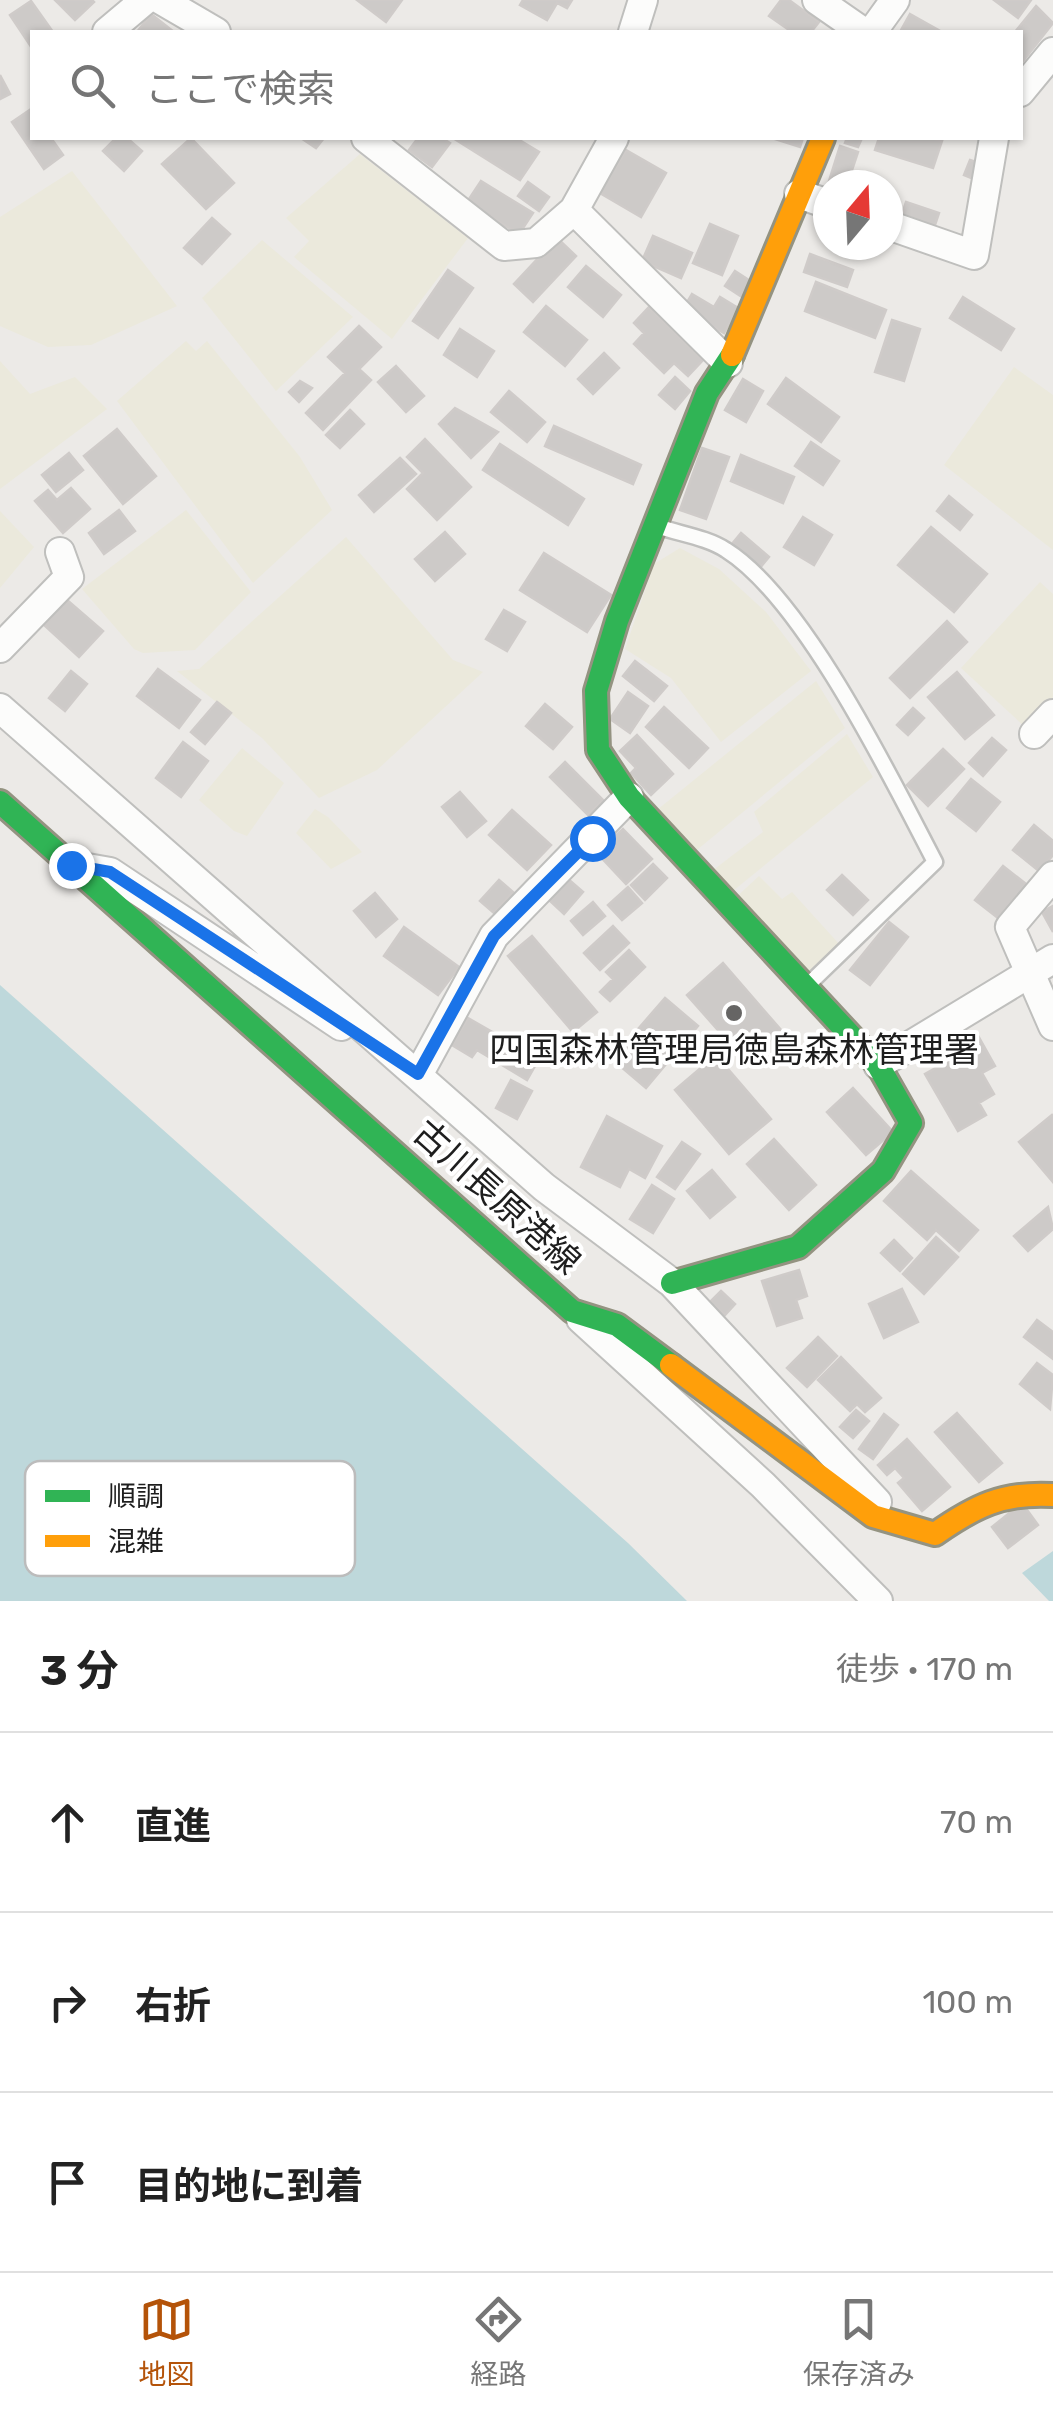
<!DOCTYPE html>
<html lang="ja">
<meta charset="utf-8">
<style>
body{margin:0;font-family:Rubik,"Noto Sans JP",sans-serif;background:#f6f6f6;color:#222}
.compass{position:absolute;left:813px;top:170px;width:90px;height:90px;border-radius:50%;background:#fff;box-shadow:0 2px 8px #0004;rotate:19deg}
.stop{position:absolute;width:30px;height:30px;margin:-22px;border:8px solid #1a73e8;border-radius:50%;background:#fff}
.stop.end{background:#1a73e8;border-color:#fff;box-shadow:0 2px 10px #0008}
.list{margin:0;padding:0;list-style:none}
h2{display:flex;justify-content:space-between;align-items:center;height:130px;margin:0;padding:0 40px;font-size:42px}
h2 small{font-size:32px;font-weight:400;color:#767676}
.list li{display:grid;grid-template-columns:65px 1fr auto;gap:30px;align-items:center;box-sizing:border-box;height:180px;padding:0 40px;border-top:2px solid #e0e0e0}
.list b{display:block;font-size:38px;white-space:nowrap}
.list em{font-size:32px;font-style:normal;color:#767676}
.icon{flex:none;width:55px;height:55px;fill:none;stroke:currentColor;stroke-width:2;stroke-linecap:round;stroke-linejoin:round}
.map{position:relative;flex:none;width:1053px;height:1601px;overflow:hidden}
.search{position:absolute;background:#fff;box-shadow:0 2px 8px #0004;left:30px;right:30px;top:30px;height:110px;display:flex;align-items:center;gap:25px;box-sizing:border-box;padding:0 35px;border-radius:0px;color:#767676;font-size:38px}
.sheet{height:670px;background:#fff}
nav{display:flex;justify-content:space-around;align-items:center;box-sizing:border-box;height:140px;border-top:2px solid #e0e0e0;background:#fff;font-size:28px;color:#767676}
nav a{display:grid;justify-items:center;gap:5px}
nav .on{color:#b45309}
.map>svg:first-child{display:block}
.farmland{fill:#ebe9dc}
.water{fill:#bed8db}
.building{fill:#cdcac8;stroke:#cfcbc9;stroke-width:2.5}
.lines{fill:none;stroke-linecap:round;stroke-linejoin:round}
.lane-casing{stroke:#bfbfbd;stroke-width:19}
.street-casing{stroke:#bfbfbd;stroke-width:32}
.fast-casing{stroke:#949381;stroke-width:28}
.slow-casing{stroke:#949381;stroke-width:28}
.lane{stroke:#fcfcfb;stroke-width:14}
.street{stroke:#fcfcfb;stroke-width:28}
.fast{stroke:#30b455;stroke-width:22}
.slow{stroke:#ff9f0a;stroke-width:22}
.route{stroke:#1a73e8;stroke-width:12}
.poi-dot{fill:#666564;stroke:#fff;stroke-width:4}
.labels{text-anchor:middle;dominant-baseline:central;stroke-width:8;stroke-linejoin:round;paint-order:stroke}
.poi-label{font-size:35px;fill:#1e1e1e;stroke:#fff}
.street-label{font-size:35px;fill:#1e1e1e;stroke:#fff}
.key{fill:#fff;stroke:#bcbcbc;stroke-width:2.5}
.key-label{font-size:28px;fill:#1e1e1e}
</style>
<div class="map">
<svg width="1053" height="1601" viewBox="0 0 1053 1601">
<rect width="100%" height="100%" fill="#eceae7"/>
<!-- farmland -->
<path class="farmland" d="M 360,154 L 468,238 L 392,339 L 294,257 L 309,241 L 286,218 Z
M 72,171 L 177,306 L 91,345 L 48,347 L 0,326 L 0,217 Z
M 262,240 L 353,317 L 276,391 L 202,298 Z
M 186,341 L 196,351 L 207,341 L 300,457 L 332,510 L 253,583 L 117,401 Z
M 0,361 L 30,394 L 75,377 L 107,409 L 0,489 Z
M 1014,367 L 1053,395 L 1053,550 L 944,465 Z
M 186,510 L 251,592 L 195,650 L 143,653 L 134,649 L 82,589 Z
M 0,511 L 34,547 L 0,588 Z
M 346,537 L 453,660 L 483,672 L 377,770 L 319,798 L 262,738 L 177,671 L 199,669 Z
M 680,548 L 719,569 L 766,612 L 811,671 L 721,742 L 671,678 L 625,649 L 654,564 Z
M 1040,582 L 1053,594 L 1053,699 L 1026,728 L 961,668 Z
M 816,681 L 845,728 L 692,854 L 657,810 Z
M 847,734 L 873,777 L 728,895 L 708,874 L 763,832 L 754,812 Z
M 242,748 L 284,783 L 247,836 L 234,831 L 199,800 Z
M 315,809 L 328,817 L 362,852 L 331,869 L 296,833 Z
M 759,876 L 782,899 L 792,892 L 840,945 L 806,982 L 733,900 Z"/>
<!-- water -->
<path class="water" d="M 0,985 L 628,1543 L 687,1601 L 0,1601 Z
M 1053,1551 L 1053,1601 L 1049,1601 L 1022,1573 Z"/>
<!-- building -->
<path class="building" d="M 55,0 L 92,0 L 94,2 L 75,20 Z
M 357,0 L 402,0 L 386,22 Z
M 523,0 L 572,0 L 567,8 L 557,3 L 547,20 L 520,5 Z
M 781,0 L 789,0 L 819,22 L 811,32 L 792,32 L 769,16 Z
M 994,0 L 1031,0 L 1018,18 Z
M 31,1 L 53,32 L 32,32 L 32,48 L 10,15 Z
M 1036,6 L 1053,23 L 1020,65 L 1020,32 L 1015,32 Z
M 151,14 L 174,32 L 137,32 Z
M 910,14 L 942,32 L 900,32 Z
M 0,75 L 10,94 L 0,99 Z
M 31,109 L 32,138 L 51,138 L 63,155 L 44,169 L 12,122 Z
M 116,138 L 127,138 L 142,151 L 124,171 L 103,151 Z
M 191,138 L 234,183 L 206,209 L 162,164 Z
M 301,138 L 324,138 L 316,148 Z
M 418,138 L 442,138 L 450,143 L 432,167 L 409,150 Z
M 453,138 L 516,138 L 539,152 L 520,180 Z
M 772,138 L 803,138 L 800,147 Z
M 847,138 L 862,138 L 858,147 L 845,143 Z
M 879,138 L 930,138 L 942,141 L 933,168 L 875,150 Z
M 840,146 L 858,152 L 847,185 L 829,181 Z
M 626,150 L 666,173 L 641,217 L 600,193 Z
M 970,160 L 979,163 L 974,179 L 964,175 Z
M 481,181 L 533,213 L 519,234 L 467,202 Z
M 528,182 L 549,197 L 539,211 L 518,196 Z
M 906,202 L 939,213 L 934,228 L 901,217 Z
M 212,218 L 230,234 L 202,264 L 184,248 Z
M 710,224 L 738,236 L 722,275 L 693,263 Z
M 653,236 L 692,253 L 681,278 L 642,261 Z
M 557,238 L 576,256 L 533,302 L 514,284 Z
M 810,254 L 853,270 L 847,287 L 804,272 Z
M 586,266 L 621,295 L 603,317 L 568,287 Z
M 448,270 L 473,288 L 438,338 L 413,321 Z
M 735,271 L 752,282 L 742,297 L 725,286 Z
M 816,282 L 886,310 L 875,338 L 805,311 Z
M 692,294 L 714,307 L 720,297 L 738,308 L 724,333 L 683,309 Z
M 963,297 L 1014,329 L 1001,350 L 950,318 Z
M 546,306 L 587,340 L 565,366 L 524,332 Z
M 649,307 L 703,360 L 688,376 L 674,363 L 664,373 L 634,344 L 644,333 L 634,323 Z
M 892,320 L 920,329 L 904,381 L 875,372 Z
M 359,326 L 381,347 L 359,369 L 371,380 L 323,430 L 306,413 L 345,373 L 328,357 Z
M 460,329 L 494,351 L 477,377 L 444,355 Z
M 604,353 L 619,368 L 593,394 L 578,379 Z
M 396,366 L 424,396 L 406,412 L 378,382 Z
M 675,377 L 690,391 L 675,409 L 659,395 Z
M 786,378 L 839,417 L 821,442 L 768,404 Z
M 743,379 L 763,391 L 746,422 L 725,410 Z
M 300,381 L 312,388 L 299,402 L 289,392 Z
M 509,391 L 545,422 L 527,442 L 491,412 Z
M 455,408 L 498,432 L 471,458 L 439,424 Z
M 350,410 L 364,424 L 340,448 L 326,435 Z
M 554,426 L 641,465 L 633,484 L 545,446 Z
M 117,429 L 156,476 L 123,504 L 84,456 Z
M 425,439 L 471,487 L 437,520 L 407,489 L 423,473 L 407,457 Z
M 811,442 L 839,461 L 823,485 L 795,466 Z
M 500,444 L 584,499 L 568,525 L 483,470 Z
M 702,448 L 729,457 L 706,519 L 680,510 Z
M 69,453 L 83,470 L 56,492 L 42,475 Z
M 741,455 L 794,477 L 783,503 L 731,481 Z
M 400,458 L 416,474 L 374,512 L 359,495 Z
M 71,488 L 90,509 L 63,533 L 35,501 L 48,490 L 57,500 Z
M 949,496 L 972,515 L 960,530 L 937,511 Z
M 119,510 L 135,531 L 104,554 L 89,533 Z
M 803,517 L 832,535 L 814,565 L 784,547 Z
M 931,527 L 987,574 L 954,612 L 898,565 Z
M 445,532 L 465,554 L 435,581 L 415,559 Z
M 741,533 L 769,557 L 759,569 L 731,545 Z
M 544,553 L 611,595 L 587,632 L 520,590 Z
M 67,600 L 103,631 L 79,657 L 44,625 Z
M 504,610 L 525,622 L 507,651 L 486,639 Z
M 947,621 L 967,642 L 910,698 L 890,678 Z
M 635,661 L 667,686 L 654,701 L 623,676 Z
M 158,669 L 200,700 L 179,728 L 137,696 Z
M 71,671 L 87,684 L 65,711 L 49,698 Z
M 957,672 L 994,715 L 965,739 L 928,697 Z
M 628,692 L 648,706 L 630,733 L 610,719 Z
M 217,702 L 231,713 L 205,744 L 191,732 Z
M 545,704 L 572,727 L 553,749 L 526,726 Z
M 664,707 L 708,748 L 689,768 L 646,727 Z
M 913,708 L 924,718 L 908,735 L 897,725 Z
M 637,735 L 673,774 L 651,795 L 631,773 L 636,768 L 620,751 Z
M 992,738 L 1006,750 L 983,776 L 969,763 Z
M 183,742 L 208,761 L 181,797 L 156,778 Z
M 943,749 L 964,769 L 928,806 L 907,785 Z
M 565,762 L 603,800 L 588,815 L 550,777 Z
M 971,779 L 1000,802 L 976,831 L 947,808 Z
M 460,792 L 486,821 L 467,837 L 442,807 Z
M 512,810 L 551,845 L 527,870 L 489,835 Z
M 1034,825 L 1053,841 L 1053,855 L 1039,871 L 1013,850 Z
M 623,829 L 652,859 L 626,884 L 597,853 Z
M 653,864 L 667,878 L 645,900 L 631,885 Z
M 1003,866 L 1026,884 L 998,918 L 975,900 Z
M 842,875 L 868,900 L 853,915 L 827,890 Z
M 568,879 L 583,892 L 564,914 L 549,900 Z
M 499,880 L 513,892 L 494,913 L 480,901 Z
M 628,887 L 642,903 L 622,920 L 608,905 Z
M 375,893 L 397,919 L 376,937 L 354,911 Z
M 593,902 L 605,916 L 583,935 L 571,921 Z
M 1053,906 L 1053,932 L 1042,912 Z
M 889,922 L 908,937 L 870,985 L 850,970 Z
M 613,926 L 629,943 L 600,970 L 584,953 Z
M 404,927 L 459,967 L 438,995 L 384,956 Z
M 532,936 L 597,1012 L 573,1032 L 508,956 Z
M 629,950 L 645,967 L 610,1001 L 600,992 L 613,979 L 606,972 Z
M 723,963 L 781,1030 L 746,1062 L 687,995 Z
M 665,998 L 698,1026 L 646,1088 L 612,1059 Z
M 468,1018 L 539,1059 L 527,1080 L 477,1050 L 472,1057 L 452,1045 Z
M 976,1032 L 995,1066 L 982,1073 L 994,1094 L 979,1103 L 986,1115 L 958,1131 L 925,1074 L 939,1066 L 934,1056 Z
M 716,1055 L 771,1119 L 729,1154 L 675,1090 Z
M 511,1080 L 532,1091 L 517,1119 L 496,1108 Z
M 853,1088 L 893,1132 L 866,1155 L 827,1112 Z
M 1052,1115 L 1053,1116 L 1053,1182 L 1019,1142 Z
M 607,1116 L 662,1146 L 645,1178 L 629,1169 L 620,1187 L 581,1167 Z
M 774,1139 L 816,1185 L 789,1210 L 747,1164 Z
M 682,1142 L 700,1154 L 675,1189 L 657,1177 Z
M 712,1170 L 735,1197 L 710,1218 L 687,1191 Z
M 911,1171 L 978,1230 L 959,1251 L 936,1230 L 927,1240 L 884,1201 Z
M 652,1185 L 674,1199 L 653,1233 L 630,1219 Z
M 1048,1207 L 1053,1229 L 1028,1251 L 1014,1236 Z
M 936,1237 L 958,1257 L 924,1294 L 903,1274 Z
M 894,1240 L 912,1258 L 900,1271 L 881,1253 Z
M 799,1270 L 807,1296 L 796,1300 L 802,1318 L 777,1326 L 762,1281 Z
M 902,1289 L 918,1322 L 884,1338 L 869,1304 Z
M 721,1291 L 735,1304 L 725,1315 L 710,1302 Z
M 1037,1320 L 1053,1332 L 1053,1359 L 1024,1337 Z
M 818,1337 L 837,1356 L 807,1387 L 787,1368 Z
M 841,1357 L 881,1398 L 865,1412 L 857,1404 L 850,1411 L 818,1380 Z
M 1037,1363 L 1053,1375 L 1050,1409 L 1020,1384 Z
M 856,1410 L 869,1421 L 853,1438 L 840,1427 Z
M 957,1413 L 1002,1463 L 979,1482 L 935,1432 Z
M 884,1414 L 898,1425 L 873,1459 L 859,1449 Z
M 907,1439 L 950,1487 L 922,1511 L 898,1483 L 904,1478 L 895,1468 L 887,1475 L 878,1465 Z
M 1022,1503 L 1038,1525 L 1008,1548 L 992,1527 Z"/>
<g class="lines">
<defs>
<path id="lane" d="M 660,527 C 681,534 708,538 726,550 C 804,599 891,778 935,862 L 810,983"/>
<path id="street" d="M 161,0 L 216,32
M 817,0 L 863,32
M 107,32 L 145,0
M 633,32 L 643,0
M 872,32 L 895,0
M 1020,92 L 1053,52
M 366,138 L 504,246 L 536,243 L 574,210 L 728,363
M 799,194 L 828,204
M 574,210 L 614,138
M 888,225 L 974,255 L 994,138
M 0,648 L 69,577 L 60,552
M 0,708 L 544,1187 L 672,1283 L 877,1502
M 1034,734 L 1053,714
M 76,866 L 110,872 L 341,1026
M 1053,876 L 1010,927 L 1053,1026
M 878,1065 L 1053,959
M 418,1075 L 494,936 L 629,797
M 581,1319 L 763,1485 L 878,1601"/>
<path id="fast" d="M 0,802 L 572,1311 L 617,1325 L 671,1365
M 672,1283 L 798,1247 L 883,1171 L 911,1123 L 878,1065 L 629,797 L 598,750 L 596,691 L 617,621 L 707,393 L 732,355"/>
<path id="slow" d="M 732,355 L 823,138
M 671,1365 L 873,1516 L 935,1534 C 975,1506 1003,1492 1053,1495"/>
</defs>
<!-- lane casing -->
<use href="#lane" class="lane-casing"/>
<!-- street casing -->
<use href="#street" class="street-casing"/>
<!-- fast casing -->
<use href="#fast" class="fast-casing"/>
<!-- slow casing -->
<use href="#slow" class="slow-casing"/>
<!-- lane -->
<use href="#lane" class="lane"/>
<!-- street -->
<use href="#street" class="street"/>
<!-- fast -->
<use href="#fast" class="fast"/>
<!-- slow -->
<use href="#slow" class="slow"/>
</g>
<g class="lines">
<!-- route -->
<path class="route" d="M 71,865 L 110,872 L 418,1074 L 494,936 L 592,838"/>
</g>
<!-- markers -->
<circle class="poi-dot" cx="734" cy="1013" r="10"/>
<g class="labels">
<!-- poi labels -->
<g class="poi-label">
<text x="734" y="1050">四国森林管理局徳島森林管理署</text>
</g>
<!-- street labels -->
<g class="street-label">
<text transform="translate(497 1197) rotate(42)">古川長原港線</text>
</g>
</g>
<!-- legend -->
<rect x="25" y="1461" width="330" height="115" rx="15" class="key"/>
<rect x="45" y="1490" width="45" height="12" fill="#30b455"/>
<rect x="45" y="1535" width="45" height="12" fill="#ff9f0a"/>
<g class="key-label">
<text x="108" y="1506">順調</text>
<text x="108" y="1551">混雑</text>
</g>
</svg>
<svg class="compass" viewBox="-18 -18 36 36"><path d="M0-13l5 13h-10z" fill="#e53935"/><path d="M0 13l5-13h-10z" fill="#767676"/></svg>
<div class="stop" style="left:592px;top:838px"></div>
<div class="stop end" style="left:71px;top:865px"></div>
<div class="search"><svg class="icon" aria-label="search" viewBox="0 0 24 24"><circle cx="10" cy="10" r="6"/><path d="M15 15l6 6"/></svg>ここで検索</div>
</div>
<section class="sheet">
<h2>3 分<small>徒歩 · 170 m</small></h2>
<ul class="list">
<li><svg class="icon" aria-label="ahead" viewBox="0 0 24 24"><path d="M12 20V5M6 11l6-6 6 6"/></svg><div><b>直進</b></div><em>70 m</em></li>
<li><svg class="icon" aria-label="right" viewBox="0 0 24 24"><path d="M7 20v-9h11M14 6l5 5-5 5"/></svg><div><b>右折</b></div><em>100 m</em></li>
<li><svg class="icon" aria-label="arrive" viewBox="0 0 24 24"><path d="M6 21V4h12l-3 4 3 4H6"/></svg><div><b>目的地に到着</b></div></li>
</ul>
</section>
<nav>
<a class="on"><svg class="icon" aria-label="map" viewBox="0 0 24 24"><path d="M3 6l6-2 6 2 6-2v14l-6 2-6-2-6 2zM9 4v14M15 6v14"/></svg>地図</a>
<a><svg class="icon" aria-label="directions" viewBox="0 0 24 24"><path d="M12 3l9 9-9 9-9-9zM9 14v-3h6M13 9l2 2-2 2"/></svg>経路</a>
<a><svg class="icon" aria-label="saved" viewBox="0 0 24 24"><path d="M7 4h10v16l-5-4-5 4z"/></svg>保存済み</a>
</nav>
